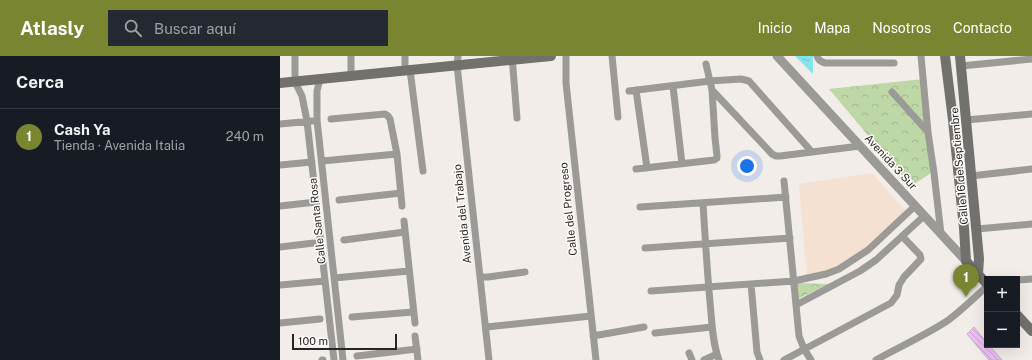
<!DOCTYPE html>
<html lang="es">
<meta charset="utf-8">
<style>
body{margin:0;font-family:"Public Sans",sans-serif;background:#242831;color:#f1f3f6}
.controls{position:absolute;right:12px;bottom:12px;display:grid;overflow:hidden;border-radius:0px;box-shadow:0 4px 16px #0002}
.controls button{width:36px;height:36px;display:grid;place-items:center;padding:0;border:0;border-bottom:1px solid #363941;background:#171b24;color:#f1f3f6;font:20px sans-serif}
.scale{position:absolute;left:12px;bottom:10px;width:105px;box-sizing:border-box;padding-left:4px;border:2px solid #282625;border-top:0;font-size:11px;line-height:14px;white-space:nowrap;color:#282625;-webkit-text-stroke:3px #fffbf9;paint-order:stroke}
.you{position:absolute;left:467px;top:110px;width:14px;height:14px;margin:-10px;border:3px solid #fff;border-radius:50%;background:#1a73e8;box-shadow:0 0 0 6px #1a73e833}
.badge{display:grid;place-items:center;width:26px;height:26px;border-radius:50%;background:#7a8531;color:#fff;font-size:13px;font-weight:700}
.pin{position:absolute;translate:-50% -33px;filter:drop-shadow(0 1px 2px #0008)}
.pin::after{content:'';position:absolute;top:21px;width:14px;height:12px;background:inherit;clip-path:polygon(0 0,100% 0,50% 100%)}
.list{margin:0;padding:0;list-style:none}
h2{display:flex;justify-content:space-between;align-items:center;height:52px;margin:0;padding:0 16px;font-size:17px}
h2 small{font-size:13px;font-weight:400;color:#9ea1a6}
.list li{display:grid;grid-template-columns:26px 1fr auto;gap:12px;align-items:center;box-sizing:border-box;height:56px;padding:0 16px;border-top:1px solid #363941}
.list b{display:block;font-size:15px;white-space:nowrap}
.list p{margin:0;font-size:13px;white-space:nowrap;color:#9ea1a6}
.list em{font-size:13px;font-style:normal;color:#9ea1a6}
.icon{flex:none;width:22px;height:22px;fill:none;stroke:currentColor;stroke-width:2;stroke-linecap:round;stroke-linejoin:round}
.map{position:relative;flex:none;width:752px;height:304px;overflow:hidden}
header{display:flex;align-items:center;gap:24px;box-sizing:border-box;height:56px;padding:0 20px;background:#7a8531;color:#fff}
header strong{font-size:19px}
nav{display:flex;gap:22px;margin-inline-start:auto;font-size:14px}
.search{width:280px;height:36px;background:#242831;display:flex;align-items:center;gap:10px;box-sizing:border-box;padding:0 14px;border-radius:0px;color:#9ea1a6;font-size:15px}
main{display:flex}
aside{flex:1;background:#171b24}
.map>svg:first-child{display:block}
.commercial{fill:#f4e1d1}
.park{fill:url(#park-crowns)}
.water{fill:url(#water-ripples)}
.building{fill:url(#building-back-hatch);stroke:#bbb7bc}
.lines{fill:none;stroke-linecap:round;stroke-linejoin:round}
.minor{stroke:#9b9a97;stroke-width:7}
.tertiary{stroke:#9b9a97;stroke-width:9}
.secondary{stroke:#73716e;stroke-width:10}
.labels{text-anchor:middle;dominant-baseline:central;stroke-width:3;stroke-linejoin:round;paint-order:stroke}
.street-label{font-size:11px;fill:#282625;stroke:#fffbf9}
</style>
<header>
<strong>Atlasly</strong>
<div class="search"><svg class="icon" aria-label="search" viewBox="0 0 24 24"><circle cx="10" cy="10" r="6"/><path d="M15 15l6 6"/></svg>Buscar aquí</div>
<nav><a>Inicio</a><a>Mapa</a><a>Nosotros</a><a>Contacto</a></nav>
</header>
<main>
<aside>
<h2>Cerca<small></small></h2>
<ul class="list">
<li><span class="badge">1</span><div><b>Cash Ya</b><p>Tienda · Avenida Italia</p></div><em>240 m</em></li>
</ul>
</aside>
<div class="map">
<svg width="752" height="304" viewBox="0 0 752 304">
<defs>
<pattern id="park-crowns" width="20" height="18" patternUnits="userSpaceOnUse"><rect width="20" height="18" fill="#bdd7a6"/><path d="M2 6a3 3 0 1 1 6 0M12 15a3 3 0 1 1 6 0" fill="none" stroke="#a2b88f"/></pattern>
<pattern id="water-ripples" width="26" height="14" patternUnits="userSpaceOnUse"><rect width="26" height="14" fill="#83e4eb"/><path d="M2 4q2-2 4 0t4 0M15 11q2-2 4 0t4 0" fill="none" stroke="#71c3c9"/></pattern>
<pattern id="building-back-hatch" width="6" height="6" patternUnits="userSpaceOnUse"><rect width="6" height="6" fill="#eebef6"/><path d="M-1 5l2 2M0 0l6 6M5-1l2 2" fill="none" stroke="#cca3d3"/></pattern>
</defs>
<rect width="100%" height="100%" fill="#f3edea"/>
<!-- commercial -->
<path class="commercial" d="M 592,117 L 627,157 L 565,209 L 525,222 L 527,212 L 525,201 L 519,128 Z"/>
<!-- park -->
<path class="park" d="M 643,23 L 654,115 L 633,129 L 627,126 L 549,33 Z
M 517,227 L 549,228 L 518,243 Z"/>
<!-- water -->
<path class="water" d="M 515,0 L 533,0 L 533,18 Z"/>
<!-- building -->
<path class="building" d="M 694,271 L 707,287 L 707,289 L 709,289 L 722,304 L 709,304 L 687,278 Z"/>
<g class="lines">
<!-- minor -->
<path class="minor" d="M 15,0 L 15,26 L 22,40 L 27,65 L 54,304
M 71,0 L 71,20
M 178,0 L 177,9 L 209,304
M 232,0 L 237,62
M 286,0 L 286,27 L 316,304
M 332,0 L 338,61
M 537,0 C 538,4 541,6 545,7 L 614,7
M 641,0 L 648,76 L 654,117 L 661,178
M 681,10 L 752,3
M 130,14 L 143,115
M 125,15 L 125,0
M 40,23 L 37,35 L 37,64 L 63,304
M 393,30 L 402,108
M 356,34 L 367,112
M 432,34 L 492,98 L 496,100 L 500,100 L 580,90
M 349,35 L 430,25 L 461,23 L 469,25 L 532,96
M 612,36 L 648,76
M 51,63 L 105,58 L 108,60 L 110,63 L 117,98 L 122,150
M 686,64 L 752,58
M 0,68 L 32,65
M 42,105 L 117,98
M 0,109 L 32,106
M 356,113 L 434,104 L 437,102 L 437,100 L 435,82 L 432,34 L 426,8
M 691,120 L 752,113
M 504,125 L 519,280 L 524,293 L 531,304
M 59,144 L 121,137
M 423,147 C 425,180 427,213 430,246 C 432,265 432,286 439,304
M 0,150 L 36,146
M 360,151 L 506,141
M 124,165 L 135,267
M 697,173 L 752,168
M 64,184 L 125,176
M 0,191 L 34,187
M 365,192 L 510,182
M 200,221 L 208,221 L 245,216
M 54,222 L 129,215
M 737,224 L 752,223
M 471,228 L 477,296 L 480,304
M 0,229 L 45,225
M 371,235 L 514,225 L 546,218 L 559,213 L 588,194 L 635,150
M 516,249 L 580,215 L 596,204 L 644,160
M 72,261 L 133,256
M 0,267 L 40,263
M 206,271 L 311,260
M 375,277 L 432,271
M 135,280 L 138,304
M 313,280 L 364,271
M 409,297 L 412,304
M 77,300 L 137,293
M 42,304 L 43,304
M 424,304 L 437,298
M 504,304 L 611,247 L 617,239 L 619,229 L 624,221 L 641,203 L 640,199 L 622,180
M 596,304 C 619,291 644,280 667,265 C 681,255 694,242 707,230"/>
<!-- tertiary -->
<path class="tertiary" d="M 497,0 L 686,205"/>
<!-- secondary -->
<path class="secondary" d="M 665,0 L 673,64 L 684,172 L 686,205 L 707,228
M 680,0 L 699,203 L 698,218
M 0,27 L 271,0
M 737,259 L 752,275"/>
</g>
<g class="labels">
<!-- street labels -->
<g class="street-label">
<text transform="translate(611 106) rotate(47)">Avenida 3 Sur</text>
<text transform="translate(679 110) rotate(-95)">Calle 16 de Septiembre</text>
<text transform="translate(288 153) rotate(-96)">Calle del Progreso</text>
<text transform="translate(182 158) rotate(-96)">Avenida del Trabajo</text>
<text transform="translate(37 165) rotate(-96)">Calle Santa Rosa</text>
</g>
</g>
</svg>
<div class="controls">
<button>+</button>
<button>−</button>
</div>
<div class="scale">100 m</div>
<div class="you"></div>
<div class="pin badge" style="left:686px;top:241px">1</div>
</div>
</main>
